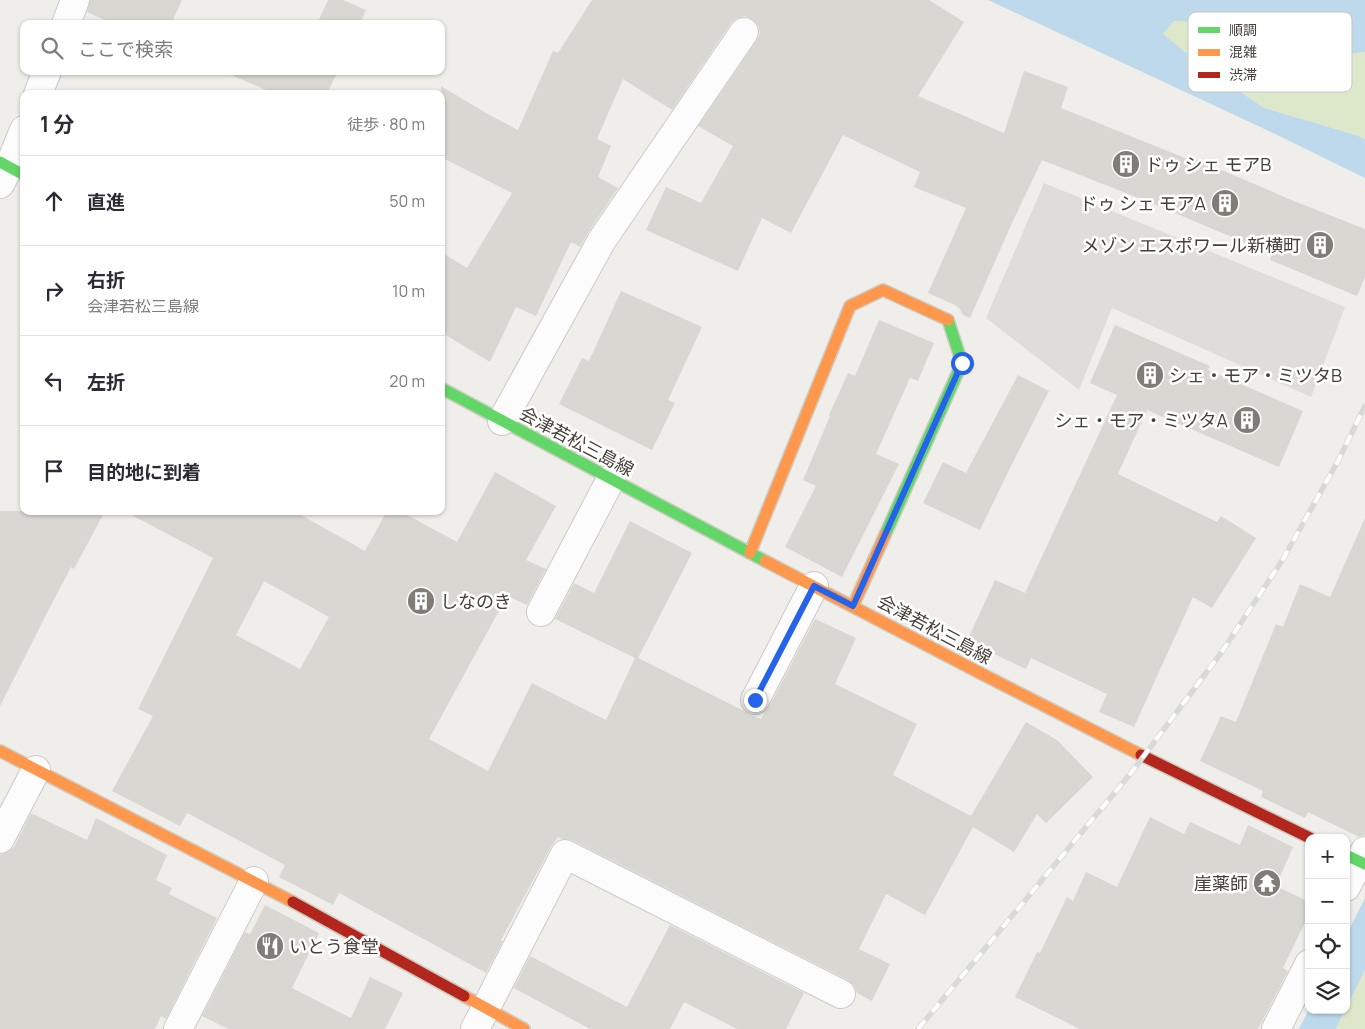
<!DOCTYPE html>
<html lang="ja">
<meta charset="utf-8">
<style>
body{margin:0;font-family:Manrope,"Noto Sans JP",sans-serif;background:#f7f7f7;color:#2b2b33}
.controls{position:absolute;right:15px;bottom:15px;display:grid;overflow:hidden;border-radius:10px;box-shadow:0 1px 4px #0004}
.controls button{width:45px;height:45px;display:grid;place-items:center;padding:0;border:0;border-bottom:1px solid #e1e1e2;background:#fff;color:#2b2b33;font:25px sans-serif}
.stop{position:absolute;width:15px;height:15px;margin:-11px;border:4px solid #2563eb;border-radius:50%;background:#fff}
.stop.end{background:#2563eb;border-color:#fff;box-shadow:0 1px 5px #0008}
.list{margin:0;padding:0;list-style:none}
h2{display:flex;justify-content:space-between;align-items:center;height:65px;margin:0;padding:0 20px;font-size:21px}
h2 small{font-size:16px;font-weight:400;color:#7c7c81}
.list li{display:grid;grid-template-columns:32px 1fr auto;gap:15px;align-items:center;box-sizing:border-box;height:90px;padding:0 20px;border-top:1px solid #e1e1e2}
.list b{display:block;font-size:19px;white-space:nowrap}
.list p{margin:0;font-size:16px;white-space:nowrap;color:#7c7c81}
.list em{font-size:16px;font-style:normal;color:#7c7c81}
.icon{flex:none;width:28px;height:28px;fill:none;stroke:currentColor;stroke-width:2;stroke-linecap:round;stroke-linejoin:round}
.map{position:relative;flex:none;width:1365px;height:1029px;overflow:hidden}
.search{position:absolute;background:#fff;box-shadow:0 1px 4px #0004;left:20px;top:20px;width:425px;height:55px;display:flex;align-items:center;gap:12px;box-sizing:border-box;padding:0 18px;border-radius:10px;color:#7c7c81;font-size:19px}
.panel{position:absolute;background:#fff;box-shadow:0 1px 4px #0004;left:20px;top:90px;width:425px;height:425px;border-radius:10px}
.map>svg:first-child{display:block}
.green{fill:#dde8cb}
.parking{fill:#dfddda}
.water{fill:#bdd9eb}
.building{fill:#d9d7d2;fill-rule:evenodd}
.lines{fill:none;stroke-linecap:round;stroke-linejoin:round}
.street-casing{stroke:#cccac6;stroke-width:30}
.fast-casing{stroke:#cecbc1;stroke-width:14}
.slow-casing{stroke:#cecbc1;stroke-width:14}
.jam-casing{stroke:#cecbc1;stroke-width:14}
.street{stroke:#fdfcfc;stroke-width:28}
.fast{stroke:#63d668;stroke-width:11}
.slow{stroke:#ff974d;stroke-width:11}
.jam{stroke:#b3261e;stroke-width:11}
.rail-casing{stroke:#d9d9d8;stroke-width:5.5}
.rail{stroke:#fff;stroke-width:4;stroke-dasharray:11;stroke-linecap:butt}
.route{stroke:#2563eb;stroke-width:6}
.labels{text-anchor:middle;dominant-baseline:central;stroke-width:5;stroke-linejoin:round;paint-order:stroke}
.poi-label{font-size:18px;fill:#453f37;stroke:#fff;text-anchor:start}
.street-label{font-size:18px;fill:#453f37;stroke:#fff}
.key{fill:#fff;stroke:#c7c5c3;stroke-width:1}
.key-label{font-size:14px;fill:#453f37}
</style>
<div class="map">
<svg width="1365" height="1029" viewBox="0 0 1365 1029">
<rect width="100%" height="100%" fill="#efeeea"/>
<!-- green -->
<path class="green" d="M 1174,21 L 1206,22 L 1286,47 L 1333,55 L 1365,52 L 1365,139 L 1356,135 L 1264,108 L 1205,68 L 1163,34 Z
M 1365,970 L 1365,1029 L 1336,1029 L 1345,1010 L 1346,1010 L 1346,1008 Z"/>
<!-- parking -->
<path class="parking" d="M 1044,183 L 1345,307 L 1311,397 L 1112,308 L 1079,390 L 986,318 Z"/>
<!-- water -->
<path class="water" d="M 988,0 L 1365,0 L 1365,52 L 1333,55 L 1286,47 L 1206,22 L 1174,21 L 1163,34 L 1205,68 L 1264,108 L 1356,135 L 1365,139 L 1365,178 L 1271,132 Z
M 1365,898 L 1365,970 L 1346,1008 L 1346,936 Z
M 1309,1009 L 1309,1010 L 1345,1010 L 1336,1029 L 1299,1029 Z"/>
<!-- building -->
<path class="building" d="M 90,0 L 182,0 L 171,24 L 114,24 L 87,12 Z
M 328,0 L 343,0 L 366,10 L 360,24 L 317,24 Z
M 592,0 L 929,0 L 964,22 L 918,96 L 1004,133 L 1024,71 L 1068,87 L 1061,108 L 1190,160 L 1191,157 L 1294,201 L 1365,229 L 1365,277 L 1357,296 L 1270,260 L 1272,254 L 1156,205 L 1042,160 L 1012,223 L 970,318 L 963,315 L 960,309 L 955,305 L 928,293 L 966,208 L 914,187 L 920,172 L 843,135 L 791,233 L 762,218 L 738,271 L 646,230 L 666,187 L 701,203 L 733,146 L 698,126 L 757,40 L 760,33 L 758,25 L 752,19 L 745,16 L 737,18 L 731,23 L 672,110 L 623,79 L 597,139 L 611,146 L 598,177 L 618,188 L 589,231 L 580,247 L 571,242 L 536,316 L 516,307 L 490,362 L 441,332 L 441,252 L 467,268 L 512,193 L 441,157 L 441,86 L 486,113 L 518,130 L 553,51 L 558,53 Z
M 230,71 L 338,71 L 327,94 L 275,94 L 229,74 Z
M 621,291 L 702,327 L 668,400 L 675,403 L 652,450 L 559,404 L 582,358 L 589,361 Z
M 879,320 L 934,343 L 918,381 L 910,378 L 876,454 L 899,464 L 842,577 L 785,547 L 816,486 L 803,480 L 830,416 L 829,415 L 848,373 L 855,376 Z
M 1115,325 L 1210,366 L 1208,370 L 1303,411 L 1279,467 L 1147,410 L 1118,474 L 1217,522 L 1221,516 L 1256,538 L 1212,608 L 1193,597 L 1134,727 L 1099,712 L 1107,694 L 1031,658 L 1026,669 L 967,641 L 995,580 L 1025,593 L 1117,395 L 1090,383 Z
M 1018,375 L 1049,391 L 1011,466 L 980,530 L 923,503 L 943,462 L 966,473 Z
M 495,472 L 556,506 L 526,560 L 546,569 L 527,605 L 507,596 L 429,739 L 488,771 L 532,683 L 606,720 L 635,658 L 555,619 L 574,583 L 594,593 L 630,521 L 692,553 L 638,658 L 744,711 L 748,714 L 761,719 L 765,712 L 769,707 L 815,619 L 856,638 L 835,684 L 917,724 L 893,775 L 971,816 L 1026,722 L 1057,740 L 1093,777 L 1046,823 L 1037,814 L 1014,852 L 973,827 L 925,915 L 886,894 L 859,949 L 890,964 L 872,1001 L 857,993 L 854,985 L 848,980 L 572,840 L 562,839 L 558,837 L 551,847 L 501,940 L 503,941 L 486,973 L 339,893 L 333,905 L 279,877 L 285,865 L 187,813 L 180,826 L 112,791 L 153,716 L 138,709 L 213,558 L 124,511 L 294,511 L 365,551 L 387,511 L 400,511 L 457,542 ZM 264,581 L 329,617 L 300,669 L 236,635 Z
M 0,511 L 105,511 L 74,569 L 71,567 L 48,611 L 0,706 Z
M 1365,518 L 1365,835 L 1359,837 L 1308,812 L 1305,818 L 1261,797 L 1263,791 L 1200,761 L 1221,716 L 1236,722 L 1276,624 L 1283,627 L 1300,584 L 1330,597 Z
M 31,813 L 87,840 L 96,818 L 167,855 L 156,880 L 172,888 L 169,894 L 217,918 L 166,1019 L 161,1016 L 155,1029 L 0,1029 L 0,855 L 8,852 L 14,847 Z
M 1150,817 L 1184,834 L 1190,822 L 1240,845 L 1248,825 L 1293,847 L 1276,886 L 1309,902 L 1309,914 L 1283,968 L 1288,971 L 1258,1029 L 1080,1029 L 1015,997 L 1037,952 L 1040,953 L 1067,897 L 1073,901 L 1086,872 L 1117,887 Z
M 265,905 L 319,933 L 292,988 L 351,1018 L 370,977 L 403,993 L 385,1029 L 228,1029 L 202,1016 L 245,932 L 250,934 Z
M 670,925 L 804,993 L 786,1029 L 737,1029 L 684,1002 L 670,1029 L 590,1029 L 514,988 L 530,956 L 627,1007 Z"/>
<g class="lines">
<defs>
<path id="street" d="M 66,24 L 75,0
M 38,94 L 47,71
M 0,184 L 9,167 L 24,130
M 502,421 L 602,240 L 744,32
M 541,612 L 611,479
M 755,700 L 814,586
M 0,839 L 36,770
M 1346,887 L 1365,851
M 178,1029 L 254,881
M 475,1029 L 565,854 L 841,994
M 1276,1029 L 1309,964"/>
<path id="fast" d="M 0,162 L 24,175
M 441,388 L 765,561
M 885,535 L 962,363 L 948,320
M 1346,855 L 1365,864"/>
<path id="slow" d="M 750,553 L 850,306 L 883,290 L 948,320
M 765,561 L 982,674 L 1141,755
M 853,606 L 885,535
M 0,751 L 293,902
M 464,996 L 524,1029"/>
<path id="jam" d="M 1141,755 L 1310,838
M 293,902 L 464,996"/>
</defs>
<!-- street casing -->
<use href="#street" class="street-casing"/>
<!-- fast casing -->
<use href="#fast" class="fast-casing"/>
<!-- slow casing -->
<use href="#slow" class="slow-casing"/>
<!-- jam casing -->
<use href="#jam" class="jam-casing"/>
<!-- street -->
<use href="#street" class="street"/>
<!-- fast -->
<use href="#fast" class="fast"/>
<!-- slow -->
<use href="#slow" class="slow"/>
<!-- jam -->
<use href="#jam" class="jam"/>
<defs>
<path id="rail" d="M 918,1029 L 1131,773 L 1221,653 L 1283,559 L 1338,461 L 1365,406"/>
</defs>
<!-- rail casing -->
<use href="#rail" class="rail-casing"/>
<!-- rail -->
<use href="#rail" class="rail"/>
</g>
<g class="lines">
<!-- route -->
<path class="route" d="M 755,700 L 814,586 L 853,606 L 962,363"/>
</g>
<!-- icons -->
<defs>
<symbol id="building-disc" viewBox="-11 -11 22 22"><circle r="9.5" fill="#807c76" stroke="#fff"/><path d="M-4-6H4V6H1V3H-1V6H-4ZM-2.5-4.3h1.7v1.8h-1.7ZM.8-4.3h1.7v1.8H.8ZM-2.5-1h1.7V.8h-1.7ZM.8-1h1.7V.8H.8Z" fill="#fff"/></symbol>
<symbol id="temple-disc" viewBox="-11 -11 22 22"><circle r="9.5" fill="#807c76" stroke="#fff"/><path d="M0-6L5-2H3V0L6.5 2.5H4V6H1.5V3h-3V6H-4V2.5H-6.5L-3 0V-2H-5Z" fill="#fff"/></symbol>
<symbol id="restaurant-disc" viewBox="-11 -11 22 22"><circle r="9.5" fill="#807c76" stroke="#fff"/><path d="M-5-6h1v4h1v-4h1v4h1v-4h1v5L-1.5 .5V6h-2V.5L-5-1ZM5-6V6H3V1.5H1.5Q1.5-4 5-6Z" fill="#fff"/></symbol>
</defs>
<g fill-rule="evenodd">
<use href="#building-disc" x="1110" y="148" width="32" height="32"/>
<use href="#building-disc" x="1209" y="187" width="32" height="32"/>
<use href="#building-disc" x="1304" y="229" width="32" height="32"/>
<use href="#building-disc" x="1134" y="359" width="32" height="32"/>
<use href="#building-disc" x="1231" y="404" width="32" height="32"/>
<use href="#building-disc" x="405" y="585" width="32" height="32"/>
<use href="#temple-disc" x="1251" y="867" width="32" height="32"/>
<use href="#restaurant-disc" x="254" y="930" width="32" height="32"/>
</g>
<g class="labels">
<!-- poi labels -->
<g class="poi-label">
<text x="1145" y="164">ドゥ シェ モアB</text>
<text x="1206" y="203" text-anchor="end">ドゥ シェ モアA</text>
<text x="1301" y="245" text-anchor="end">メゾン エスポワール新横町</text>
<text x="1169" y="375">シェ・モア・ミツタB</text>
<text x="1228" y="420" text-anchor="end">シェ・モア・ミツタA</text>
<text x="440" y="601">しなのき</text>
<text x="1248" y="883" text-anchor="end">崖薬師</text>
<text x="289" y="946">いとう食堂</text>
</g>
<!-- street labels -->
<g class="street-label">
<text transform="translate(577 441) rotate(28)">会津若松三島線</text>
<text transform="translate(935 629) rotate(28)">会津若松三島線</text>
</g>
</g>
<!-- legend -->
<rect x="1188" y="12" width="164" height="80" rx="8" class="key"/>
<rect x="1198" y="27" width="22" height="6" fill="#63d668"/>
<rect x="1198" y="49" width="22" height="7" fill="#ff974d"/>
<rect x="1198" y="72" width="22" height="6" fill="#b3261e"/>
<g class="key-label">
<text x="1229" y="35">順調</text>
<text x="1229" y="57">混雑</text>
<text x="1229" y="80">渋滞</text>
</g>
</svg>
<div class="controls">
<button>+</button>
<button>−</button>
<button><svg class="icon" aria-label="locate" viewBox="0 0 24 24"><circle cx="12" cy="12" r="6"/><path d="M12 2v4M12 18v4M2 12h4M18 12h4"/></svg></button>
<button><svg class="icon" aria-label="layers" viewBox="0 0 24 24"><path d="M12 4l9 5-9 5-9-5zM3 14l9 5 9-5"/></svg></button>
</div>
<div class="stop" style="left:962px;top:363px"></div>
<div class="stop end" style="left:755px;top:700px"></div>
<div class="search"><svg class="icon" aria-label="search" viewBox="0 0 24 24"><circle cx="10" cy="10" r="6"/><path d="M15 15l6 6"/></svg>ここで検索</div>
<section class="panel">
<h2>1 分<small>徒歩 · 80 m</small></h2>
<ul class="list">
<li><svg class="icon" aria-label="ahead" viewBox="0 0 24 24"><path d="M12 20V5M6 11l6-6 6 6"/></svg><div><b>直進</b></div><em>50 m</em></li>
<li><svg class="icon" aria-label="right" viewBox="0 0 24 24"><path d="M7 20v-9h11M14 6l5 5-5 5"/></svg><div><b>右折</b><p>会津若松三島線</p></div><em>10 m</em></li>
<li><svg class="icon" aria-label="left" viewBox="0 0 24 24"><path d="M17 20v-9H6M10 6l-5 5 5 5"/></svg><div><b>左折</b></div><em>20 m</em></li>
<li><svg class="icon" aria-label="arrive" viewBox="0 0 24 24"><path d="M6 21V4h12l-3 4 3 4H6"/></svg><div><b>目的地に到着</b></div></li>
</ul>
</section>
</div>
